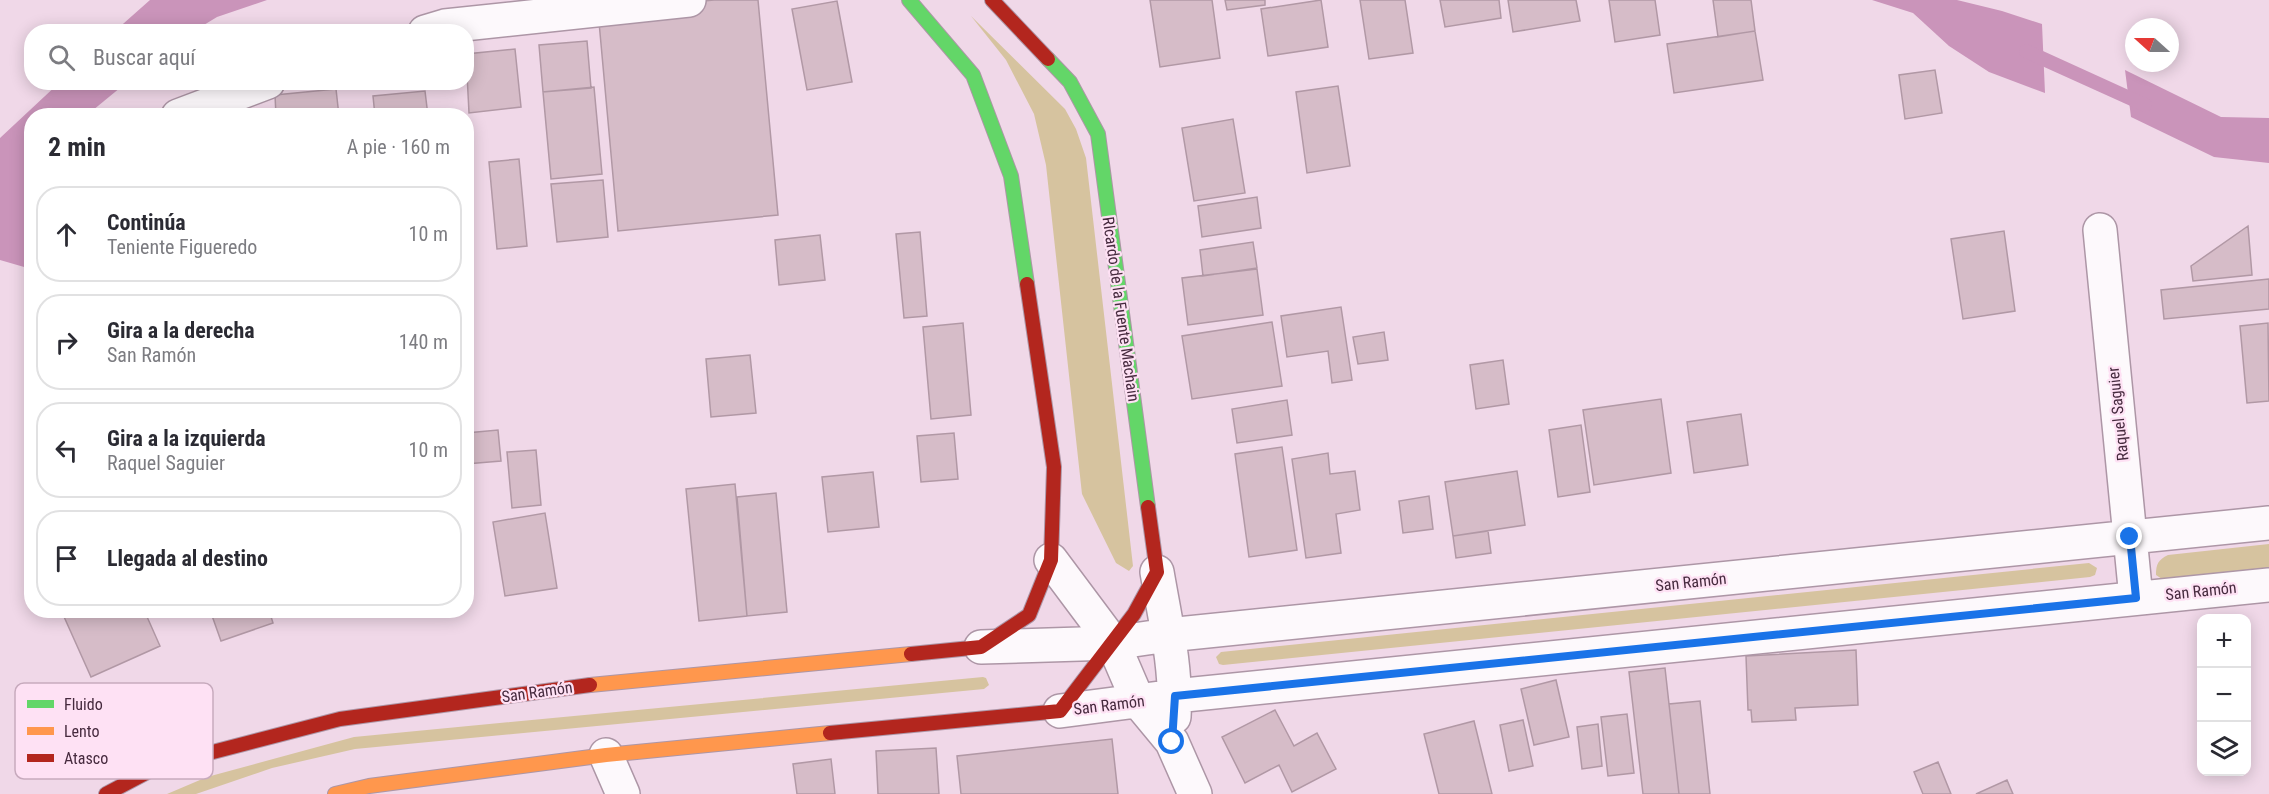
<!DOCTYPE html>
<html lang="es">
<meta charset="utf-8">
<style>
body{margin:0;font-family:"Roboto Condensed",sans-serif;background:#f7f7f7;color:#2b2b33}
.controls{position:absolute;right:18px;bottom:18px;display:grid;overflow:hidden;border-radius:12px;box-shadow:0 3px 15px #0003}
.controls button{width:54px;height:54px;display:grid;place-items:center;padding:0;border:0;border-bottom:2px solid #e1e1e2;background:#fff;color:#2b2b33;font:30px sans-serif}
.compass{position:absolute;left:2125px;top:18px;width:54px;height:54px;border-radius:50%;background:#fff;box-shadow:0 3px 15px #0003;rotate:291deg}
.stop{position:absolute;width:18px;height:18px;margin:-14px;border:4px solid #1a73e8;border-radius:50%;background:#fff}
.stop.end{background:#1a73e8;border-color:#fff;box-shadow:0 2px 6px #0008}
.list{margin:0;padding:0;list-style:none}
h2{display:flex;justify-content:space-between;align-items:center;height:78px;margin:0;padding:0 24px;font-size:26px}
h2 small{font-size:20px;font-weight:400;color:#7c7c81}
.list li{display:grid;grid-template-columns:39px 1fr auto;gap:18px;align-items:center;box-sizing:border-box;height:96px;margin:0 12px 12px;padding:0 12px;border:2px solid #e1e1e2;border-radius:24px}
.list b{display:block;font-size:22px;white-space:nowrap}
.list p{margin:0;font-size:20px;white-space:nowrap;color:#7c7c81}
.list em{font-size:20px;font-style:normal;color:#7c7c81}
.icon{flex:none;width:33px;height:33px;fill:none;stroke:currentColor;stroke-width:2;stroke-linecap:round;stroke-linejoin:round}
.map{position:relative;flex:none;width:2269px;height:794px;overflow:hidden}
.search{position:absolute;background:#fff;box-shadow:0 3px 15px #0003;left:24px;top:24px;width:450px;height:66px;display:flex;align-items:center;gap:15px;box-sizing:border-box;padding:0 21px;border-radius:24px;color:#7c7c81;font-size:22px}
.panel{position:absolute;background:#fff;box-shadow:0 3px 15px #0003;left:24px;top:108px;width:450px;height:510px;border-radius:24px}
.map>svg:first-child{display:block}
.green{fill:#d6c39f}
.water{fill:#ca94ba}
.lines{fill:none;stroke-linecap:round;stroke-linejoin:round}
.stream{stroke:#ca94ba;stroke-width:14}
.building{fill:#d6bcc8;stroke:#b198a5;stroke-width:1.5}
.street-casing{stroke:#ad96a6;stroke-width:36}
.fast-casing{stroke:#ad96a6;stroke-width:16}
.slow-casing{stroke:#ad96a6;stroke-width:16}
.jam-casing{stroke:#ad96a6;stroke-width:16}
.street{stroke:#fdf9fc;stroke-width:33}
.fast{stroke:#63d668;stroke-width:14}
.slow{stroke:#ff974d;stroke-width:14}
.jam{stroke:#b3261e;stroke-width:14}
.route{stroke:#1a73e8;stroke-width:8}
.labels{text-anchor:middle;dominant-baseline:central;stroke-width:4.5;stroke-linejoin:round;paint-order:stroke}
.street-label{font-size:16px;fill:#462a3e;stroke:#fee1f4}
.key{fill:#fee1f4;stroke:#c7aabd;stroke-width:1.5}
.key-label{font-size:16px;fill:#462a3e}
</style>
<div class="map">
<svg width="2269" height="794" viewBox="0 0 2269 794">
<rect width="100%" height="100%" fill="#f0d8e8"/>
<!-- green -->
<path class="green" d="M 971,16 L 1065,109 L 1076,129 L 1086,158 L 1133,566 L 1129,571 L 1116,563 L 1082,494 L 1046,165 L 1034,114 L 1006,60 Z
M 2269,544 L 2269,572 L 2162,579 L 2156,575 C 2156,564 2158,560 2168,555 Z
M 2089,563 L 2097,568 L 2095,575 L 2090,577 L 1223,665 L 1219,664 L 1216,657 L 1221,652 Z
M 983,677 L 986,678 L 989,685 L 984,689 L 355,749 L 272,768 L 196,794 L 167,794 L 207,777 L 354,737 Z"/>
<!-- water -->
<path class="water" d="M 150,0 L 267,0 L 217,17 L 194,31 L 115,31 Z
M 1872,0 L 1957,0 L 2002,11 L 2042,24 L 2045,93 L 1989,72 L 1949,46 L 1913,13 Z
M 2125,70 L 2221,117 L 2269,118 L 2269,163 L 2214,157 L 2131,117 Z
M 60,82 L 126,83 L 87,115 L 32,116 L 31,269 L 0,260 L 0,138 Z"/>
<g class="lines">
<!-- stream -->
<path class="stream" d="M 2026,51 L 2145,105"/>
</g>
<!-- building -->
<path class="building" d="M 714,0 L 758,0 L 778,215 L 618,231 L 598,11 Z
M 1150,0 L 1212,0 L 1220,58 L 1160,67 Z
M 1225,0 L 1265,0 L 1265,5 L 1227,10 Z
M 1321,0 L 1328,47 L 1268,56 L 1261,9 Z
M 1360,0 L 1405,0 L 1413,53 L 1369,59 Z
M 1440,0 L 1499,0 L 1501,18 L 1445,27 Z
M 1508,0 L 1576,0 L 1580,21 L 1513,32 Z
M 1609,0 L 1655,0 L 1660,35 L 1615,42 Z
M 1713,0 L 1751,0 L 1755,31 L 1718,37 Z
M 837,1 L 852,82 L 807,90 L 792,9 Z
M 1755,31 L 1763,80 L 1674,93 L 1667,44 Z
M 587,41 L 591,88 L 543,92 L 539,45 Z
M 515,49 L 521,107 L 469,113 L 466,54 Z
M 1935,70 L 1942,113 L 1905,119 L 1899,75 Z
M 1338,86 L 1350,166 L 1307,173 L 1296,92 Z
M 594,87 L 602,174 L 551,179 L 543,92 Z
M 336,89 L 339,116 L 276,116 L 275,95 Z
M 425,91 L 428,116 L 375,116 L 373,96 Z
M 1233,119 L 1245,193 L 1194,201 L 1182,128 Z
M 519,159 L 527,246 L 497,249 L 489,162 Z
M 603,180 L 608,237 L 557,242 L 551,184 Z
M 1257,197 L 1261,228 L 1202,237 L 1198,206 Z
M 2248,226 L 2252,275 L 2193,281 L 2191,266 Z
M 2004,231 L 2015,311 L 1963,319 L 1951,239 Z
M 920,232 L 927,316 L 904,318 L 896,234 Z
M 820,235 L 825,280 L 779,285 L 775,240 Z
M 1253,242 L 1257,268 L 1203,276 L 1200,250 Z
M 1257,269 L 1263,315 L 1188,325 L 1182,278 Z
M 2269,279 L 2269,309 L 2164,319 L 2161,290 Z
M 1341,307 L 1352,380 L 1332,383 L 1328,351 L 1287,357 L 1281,316 Z
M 1272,322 L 1282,386 L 1192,399 L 1182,336 Z
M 963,323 L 971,415 L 931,419 L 923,327 Z
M 2268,323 L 2269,401 L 2247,403 L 2240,326 Z
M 1384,332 L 1388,360 L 1358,364 L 1353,337 Z
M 750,355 L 756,413 L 711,417 L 706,359 Z
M 1503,360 L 1509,404 L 1476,409 L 1470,365 Z
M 1661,399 L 1671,473 L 1594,485 L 1583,410 Z
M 1287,400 L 1292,435 L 1237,443 L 1232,409 Z
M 1741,414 L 1748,465 L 1694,473 L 1687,422 Z
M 1581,425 L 1590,492 L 1558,497 L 1549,430 Z
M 498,430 L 501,461 L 466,464 L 466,433 Z
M 954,433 L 958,479 L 921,482 L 917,436 Z
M 1282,447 L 1297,550 L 1249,557 L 1235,454 Z
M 536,450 L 541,505 L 512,508 L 507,452 Z
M 1328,453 L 1330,474 L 1355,471 L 1360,510 L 1336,514 L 1341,553 L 1306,558 L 1292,459 Z
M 1517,471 L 1525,525 L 1453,536 L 1445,482 Z
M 873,472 L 879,527 L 828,532 L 822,477 Z
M 735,484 L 747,616 L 699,621 L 686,489 Z
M 776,493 L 787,612 L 747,616 L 737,497 Z
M 1429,496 L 1433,529 L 1403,533 L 1399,501 Z
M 545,513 L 557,588 L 505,596 L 493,522 Z
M 1488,531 L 1491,553 L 1456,558 L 1453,536 Z
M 61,610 L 144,610 L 160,646 L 91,677 Z
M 210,610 L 269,610 L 273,623 L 221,641 Z
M 1856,650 L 1858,705 L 1795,708 L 1796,720 L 1752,722 L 1751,710 L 1748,710 L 1746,656 Z
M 1665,668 L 1679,794 L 1643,794 L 1629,672 Z
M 1556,680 L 1569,737 L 1534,745 L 1521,689 Z
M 1700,701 L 1710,794 L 1679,794 L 1669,704 Z
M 1275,710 L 1294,746 L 1317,733 L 1336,769 L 1292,792 L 1279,765 L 1245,783 L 1222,737 Z
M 1627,714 L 1634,773 L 1608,776 L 1601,717 Z
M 1523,720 L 1533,766 L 1509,771 L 1500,725 Z
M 1474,721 L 1492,794 L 1439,794 L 1424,734 Z
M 1598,724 L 1602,766 L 1582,769 L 1577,727 Z
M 1112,739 L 1118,794 L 961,794 L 957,756 Z
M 936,748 L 939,794 L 878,794 L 876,751 Z
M 831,759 L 835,794 L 797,794 L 793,764 Z
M 1938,762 L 1951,794 L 1923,794 L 1914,772 Z
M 2007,780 L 2013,794 L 1976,794 Z"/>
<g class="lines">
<defs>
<path id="street" d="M 425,32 L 445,26 L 689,0
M 178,116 L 268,82
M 2100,230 L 2136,598
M 1051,560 L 1113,643 L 1138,701 L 1172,742 L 1195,794
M 1157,572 C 1165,619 1177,669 1174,717
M 981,647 L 1113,643 L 1168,635 L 2269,523
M 1060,711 L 1175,696 L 2269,585
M 606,755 L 623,794"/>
<path id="fast" d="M 909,0 L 973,75 L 1011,176 L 1027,284
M 1048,59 L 1070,82 L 1098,134 L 1148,507"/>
<path id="slow" d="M 590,685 L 911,654
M 335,794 L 369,786 L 606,755 L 830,733"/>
<path id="jam" d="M 992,0 L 1048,59
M 911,654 L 981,647 L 1029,615 L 1051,560 L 1054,467 L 1027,284
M 830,733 L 1060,711 L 1134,614 L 1157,572 L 1148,507
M 106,794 L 159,766 L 340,719 L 590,685"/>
</defs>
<!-- street casing -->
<use href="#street" class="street-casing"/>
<!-- fast casing -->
<use href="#fast" class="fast-casing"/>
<!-- slow casing -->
<use href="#slow" class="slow-casing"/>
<!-- jam casing -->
<use href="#jam" class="jam-casing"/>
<!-- street -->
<use href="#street" class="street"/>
<!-- fast -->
<use href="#fast" class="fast"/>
<!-- slow -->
<use href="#slow" class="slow"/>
<!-- jam -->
<use href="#jam" class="jam"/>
</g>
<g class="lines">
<!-- route -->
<path class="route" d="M 1172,742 L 1175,696 L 2136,598 L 2130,537"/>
</g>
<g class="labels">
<!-- street labels -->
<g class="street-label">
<text transform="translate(1121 309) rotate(82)">RIcardo de la Fuente Machain</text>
<text transform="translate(2118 414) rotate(-96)">Raquel Saguier</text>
<text transform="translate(1691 582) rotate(-6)">San Ramón</text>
<text transform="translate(2201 591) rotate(-6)">San Ramón</text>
<text transform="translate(537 692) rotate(-8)">San Ramón</text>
<text transform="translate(1109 705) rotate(-7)">San Ramón</text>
</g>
</g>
<!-- legend -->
<rect x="15" y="683" width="198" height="96" rx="9" class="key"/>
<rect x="27" y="700" width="27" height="8" fill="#63d668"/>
<rect x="27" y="727" width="27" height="8" fill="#ff974d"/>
<rect x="27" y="754" width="27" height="8" fill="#b3261e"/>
<g class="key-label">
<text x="64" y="710">Fluido</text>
<text x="64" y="737">Lento</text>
<text x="64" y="764">Atasco</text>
</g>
</svg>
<div class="controls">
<button>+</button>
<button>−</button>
<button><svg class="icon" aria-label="layers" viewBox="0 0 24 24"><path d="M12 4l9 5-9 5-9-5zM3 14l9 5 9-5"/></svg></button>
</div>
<svg class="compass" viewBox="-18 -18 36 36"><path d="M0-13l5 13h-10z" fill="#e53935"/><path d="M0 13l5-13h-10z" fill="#7c7c81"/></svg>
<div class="stop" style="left:1172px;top:742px"></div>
<div class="stop end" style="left:2130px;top:537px"></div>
<div class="search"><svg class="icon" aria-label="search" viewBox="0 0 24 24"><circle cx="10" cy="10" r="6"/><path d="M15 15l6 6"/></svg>Buscar aquí</div>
<section class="panel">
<h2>2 min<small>A pie · 160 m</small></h2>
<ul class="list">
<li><svg class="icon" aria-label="ahead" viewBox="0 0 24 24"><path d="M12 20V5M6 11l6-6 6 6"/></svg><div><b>Continúa</b><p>Teniente Figueredo</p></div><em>10 m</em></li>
<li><svg class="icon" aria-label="right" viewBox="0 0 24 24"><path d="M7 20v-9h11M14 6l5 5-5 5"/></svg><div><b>Gira a la derecha</b><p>San Ramón</p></div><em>140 m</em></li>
<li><svg class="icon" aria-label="left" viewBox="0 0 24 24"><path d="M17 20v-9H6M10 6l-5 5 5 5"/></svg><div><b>Gira a la izquierda</b><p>Raquel Saguier</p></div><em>10 m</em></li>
<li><svg class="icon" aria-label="arrive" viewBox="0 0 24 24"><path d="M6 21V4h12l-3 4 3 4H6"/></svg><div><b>Llegada al destino</b></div></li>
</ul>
</section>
</div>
